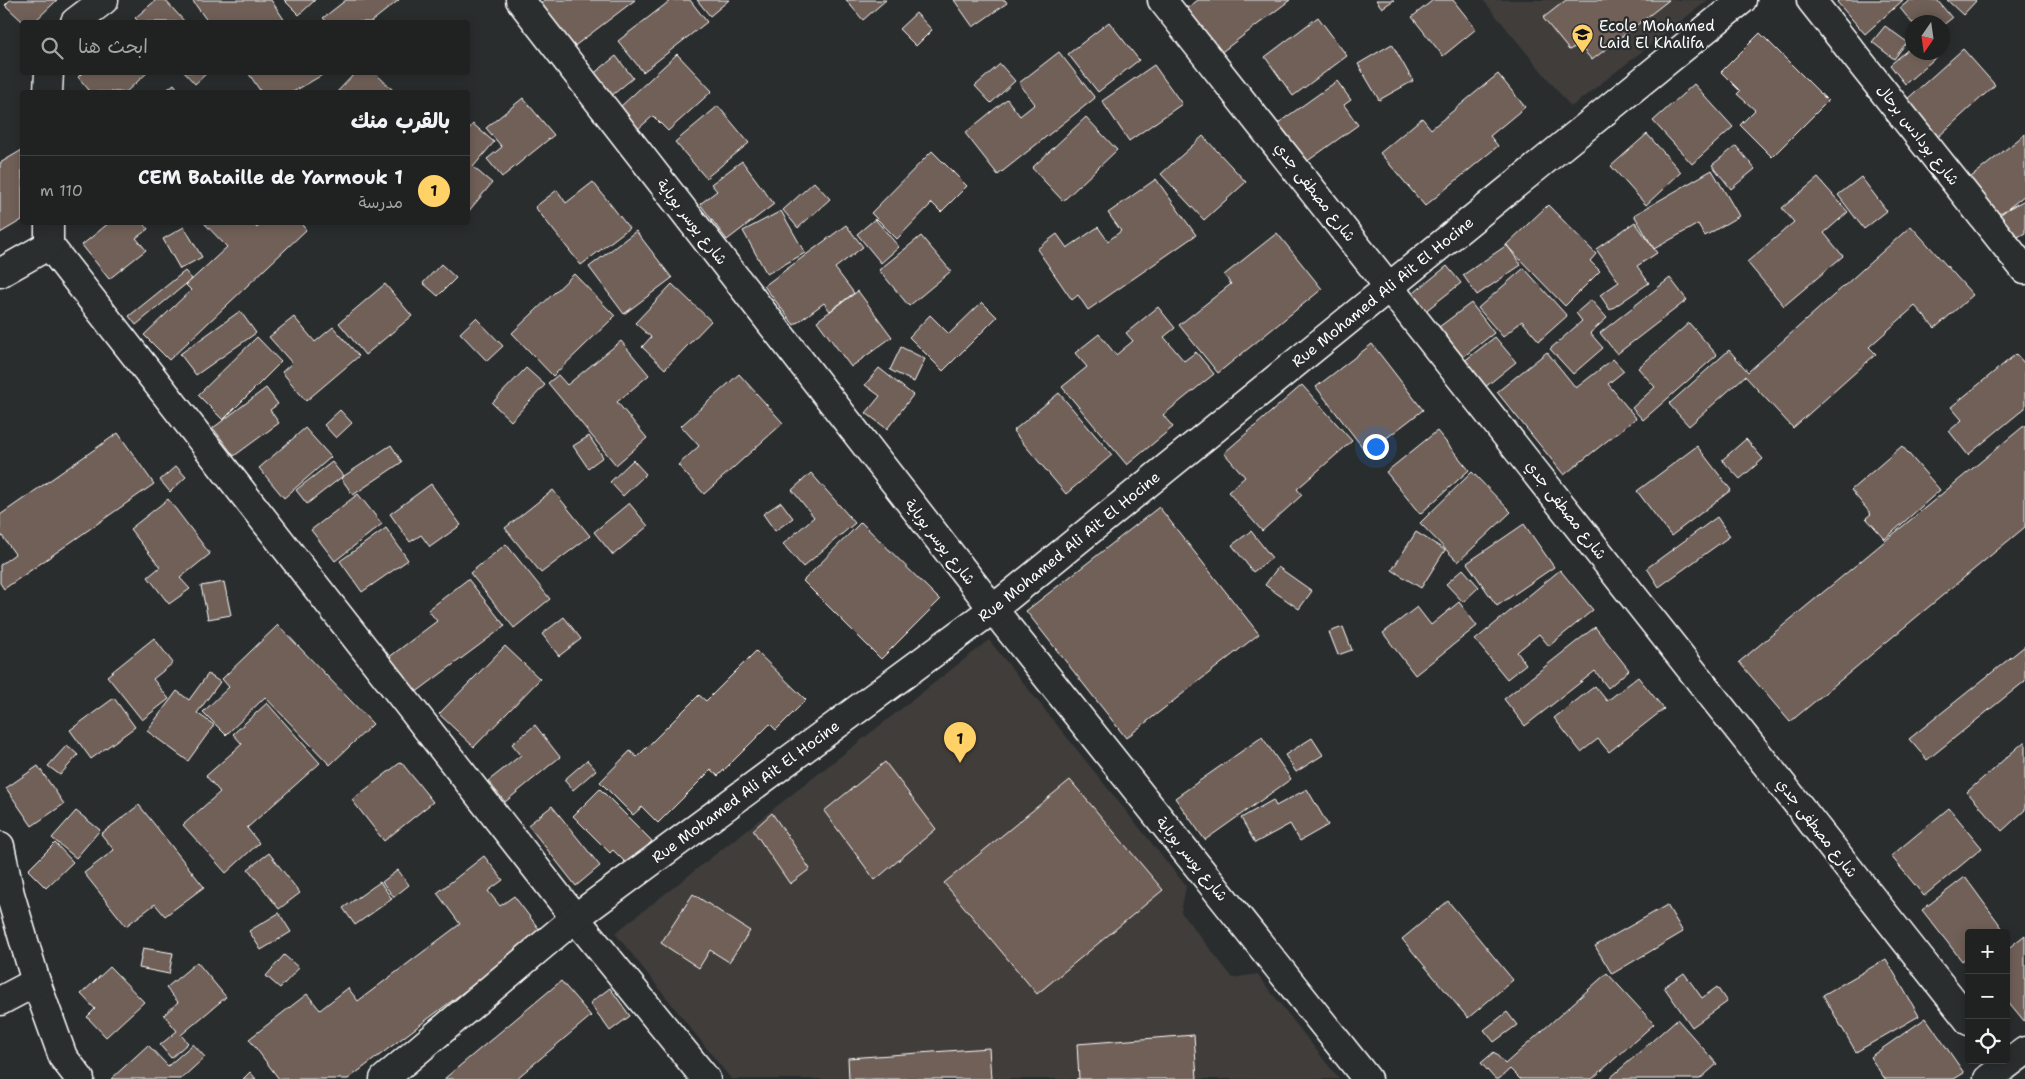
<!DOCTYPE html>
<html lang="ar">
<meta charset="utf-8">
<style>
body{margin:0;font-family:"Shantell Sans","Playpen Sans Arabic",sans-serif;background:#2d2f2f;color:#f1f3f6;direction:rtl}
.controls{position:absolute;right:15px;bottom:15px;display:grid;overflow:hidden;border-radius:5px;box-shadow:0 2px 12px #0003}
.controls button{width:45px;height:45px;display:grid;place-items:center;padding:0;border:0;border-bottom:1px solid #3d3f40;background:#202222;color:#f1f3f6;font:25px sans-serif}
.compass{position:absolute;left:1905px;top:15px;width:45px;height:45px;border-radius:50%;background:#202222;box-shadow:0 2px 12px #0003;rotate:193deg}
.you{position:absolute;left:1375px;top:446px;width:18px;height:18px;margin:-12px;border:4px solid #fff;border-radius:50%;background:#1a73e8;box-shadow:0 0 0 8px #1a73e833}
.badge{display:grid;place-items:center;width:32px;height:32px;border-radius:50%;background:#ffd166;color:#111;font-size:16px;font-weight:700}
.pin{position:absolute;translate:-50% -41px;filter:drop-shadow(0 1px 2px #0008)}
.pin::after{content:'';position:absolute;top:26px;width:18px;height:15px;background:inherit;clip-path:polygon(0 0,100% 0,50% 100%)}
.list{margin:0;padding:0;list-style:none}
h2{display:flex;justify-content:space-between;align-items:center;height:65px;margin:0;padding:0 20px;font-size:21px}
h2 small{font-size:16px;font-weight:400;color:#a2a4a5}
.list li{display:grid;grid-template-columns:32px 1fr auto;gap:15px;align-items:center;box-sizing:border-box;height:70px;padding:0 20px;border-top:1px solid #3d3f40}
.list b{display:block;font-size:19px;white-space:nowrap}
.list p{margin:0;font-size:16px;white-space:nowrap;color:#a2a4a5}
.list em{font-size:16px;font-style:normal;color:#a2a4a5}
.icon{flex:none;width:28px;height:28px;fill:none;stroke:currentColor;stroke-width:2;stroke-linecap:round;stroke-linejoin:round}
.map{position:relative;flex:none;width:2025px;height:1079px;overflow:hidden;direction:ltr}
.search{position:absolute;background:#202222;box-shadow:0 2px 12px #0003;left:20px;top:20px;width:450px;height:55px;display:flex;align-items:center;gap:12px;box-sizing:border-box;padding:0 18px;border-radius:5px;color:#a2a4a5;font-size:19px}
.panel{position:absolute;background:#202222;box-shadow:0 2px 12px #0003;left:20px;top:90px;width:450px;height:135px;border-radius:5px;direction:rtl}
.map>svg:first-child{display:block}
.built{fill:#3f3c3b}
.building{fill:#706058;stroke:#fff}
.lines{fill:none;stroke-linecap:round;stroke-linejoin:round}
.minor-casing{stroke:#fff;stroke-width:31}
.secondary-casing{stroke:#fff;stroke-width:31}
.minor{stroke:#2a2d2e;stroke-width:28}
.secondary{stroke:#2a2d2e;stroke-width:28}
.labels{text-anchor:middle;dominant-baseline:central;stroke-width:4.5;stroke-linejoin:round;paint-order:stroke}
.poi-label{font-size:15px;fill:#fff;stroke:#2a2d2e;text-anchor:start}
.street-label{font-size:15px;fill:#fff;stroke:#2a2d2e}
</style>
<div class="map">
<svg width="2025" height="1079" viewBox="0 0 2025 1079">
<rect width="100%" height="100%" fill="#2a2d2e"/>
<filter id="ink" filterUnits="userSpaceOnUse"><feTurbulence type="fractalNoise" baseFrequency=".02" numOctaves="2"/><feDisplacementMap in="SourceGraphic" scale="10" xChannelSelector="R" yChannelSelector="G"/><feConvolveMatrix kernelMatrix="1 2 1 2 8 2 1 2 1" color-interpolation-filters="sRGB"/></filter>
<g filter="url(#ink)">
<!-- built -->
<path class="built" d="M 1483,0 L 1708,0 L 1571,107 Z
M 989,640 L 1186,886 L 1181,912 L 1233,978 L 1257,974 L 1339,1079 L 731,1079 L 615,933 Z"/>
<!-- building -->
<path class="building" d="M 10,0 L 57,0 L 34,22 L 23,22 L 5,5 Z
M 156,0 L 165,0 L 185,22 L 139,22 L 135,18 Z
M 192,0 L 271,0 L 285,21 L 283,22 L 208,22 Z
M 284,0 L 315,0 L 299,15 Z
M 346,0 L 399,0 L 371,22 L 327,22 L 323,18 Z
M 544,0 L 635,0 L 572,48 L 538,5 Z
M 671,0 L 690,0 L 707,22 L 643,72 L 618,41 Z
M 697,0 L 729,0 L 710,16 Z
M 846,0 L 886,0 L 863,20 Z
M 954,0 L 1005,0 L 1007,3 L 973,27 Z
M 1198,0 L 1290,0 L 1219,54 L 1186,9 Z
M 1376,0 L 1394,0 L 1382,8 Z
M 1433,0 L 1453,0 L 1476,29 L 1443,56 L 1412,17 Z
M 1566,0 L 1669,0 L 1592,60 L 1579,45 L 1569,50 L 1543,18 Z
M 1839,0 L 1903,0 L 1865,34 L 1837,2 Z
M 1910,0 L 1937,0 L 1952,18 L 1942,26 L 1942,22 L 1912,23 L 1900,8 Z
M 1947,0 L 1975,0 L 1976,1 L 1963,15 Z
M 916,13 L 932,30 L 916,46 L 899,29 Z
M 1318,17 L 1347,56 L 1293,96 L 1265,57 Z
M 1109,22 L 1139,60 L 1098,92 L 1068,54 Z
M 1885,26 L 1907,42 L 1894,59 L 1872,42 Z
M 1760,33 L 1828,101 L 1772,157 L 1740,125 L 1755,110 L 1737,94 L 1740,91 L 1721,72 Z
M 1392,44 L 1413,81 L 1379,100 L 1358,64 Z
M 1912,46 L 1912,52 L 1939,52 L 1940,54 L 1905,84 L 1890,65 Z
M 1963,49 L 1995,85 L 1938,137 L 1905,101 Z
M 1059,52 L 1095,98 L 998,175 L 965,133 L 1007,99 L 1020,116 L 1035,104 L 1019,83 Z
M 677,54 L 712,91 L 668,131 L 653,116 L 638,129 L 619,108 Z
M 616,56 L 633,78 L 610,97 L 592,75 Z
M 1000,64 L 1015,81 L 991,103 L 975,86 Z
M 1154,65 L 1182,104 L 1129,141 L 1102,101 Z
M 83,72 L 148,72 L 126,92 L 86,92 L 89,90 L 78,77 Z
M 184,72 L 208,72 L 195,84 Z
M 251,72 L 324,72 L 324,74 L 293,92 L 261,92 L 249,74 Z
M 356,72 L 374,72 L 395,92 L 337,92 Z
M 1498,74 L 1525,107 L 1490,136 L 1498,146 L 1425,206 L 1380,153 L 1422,118 L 1431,129 Z
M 1337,81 L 1351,100 L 1344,105 L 1358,125 L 1302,165 L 1274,126 Z
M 174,84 L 180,92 L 164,92 Z
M 1694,84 L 1733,127 L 1692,164 L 1653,121 Z
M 523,98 L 554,135 L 502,177 L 487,159 L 502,147 L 486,128 Z
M 718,106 L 749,143 L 706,178 L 675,142 Z
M 1086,117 L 1117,150 L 1063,201 L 1032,168 Z
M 473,124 L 494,142 L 473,167 L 492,183 L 468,212 L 468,130 Z
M 1647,134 L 1681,172 L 1646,205 L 1611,166 Z
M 2025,134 L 2025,195 L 2000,215 L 1970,178 Z
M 1203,136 L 1246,182 L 1204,220 L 1161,174 Z
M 1736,146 L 1755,169 L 1731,189 L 1712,165 Z
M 22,150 L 22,220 L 0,233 L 0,163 Z
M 932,151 L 967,186 L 941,212 L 932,203 L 897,239 L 871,213 Z
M 742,161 L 774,204 L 727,240 L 700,204 L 717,191 L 711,184 Z
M 1712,170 L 1739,216 L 1705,236 L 1698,224 L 1654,249 L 1634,215 Z
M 1861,177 L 1887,211 L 1864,229 L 1838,195 Z
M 1818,178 L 1848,212 L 1824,233 L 1843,256 L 1784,306 L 1747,262 L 1794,222 L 1782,208 Z
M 1156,179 L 1196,235 L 1088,310 L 1078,295 L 1072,300 L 1037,249 L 1057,234 L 1067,248 L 1098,227 L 1108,241 L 1121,231 L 1108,213 Z
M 593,182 L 629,228 L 581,265 L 535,207 L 557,190 L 566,203 Z
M 814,182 L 830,199 L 798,228 L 783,210 Z
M 2025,200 L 2025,233 L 2012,240 L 1998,214 Z
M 1548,205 L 1596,254 L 1590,261 L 1600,271 L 1565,306 L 1506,245 Z
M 781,211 L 805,253 L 767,274 L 743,231 Z
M 875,219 L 899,247 L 881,263 L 857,234 Z
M 110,222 L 143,222 L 148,229 L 136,238 L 146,250 L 109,279 L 82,245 Z
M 252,222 L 257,228 L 263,222 L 300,222 L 306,230 L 169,360 L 144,335 L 191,290 L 186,285 L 227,247 L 204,223 Z
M 1635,222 L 1657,253 L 1637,266 L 1649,283 L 1610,310 L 1600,295 L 1619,282 L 1596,249 Z
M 846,225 L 863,247 L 835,268 L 854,293 L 830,311 L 824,303 L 794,325 L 764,286 Z
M 1911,226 L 1973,295 L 1935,328 L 1915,306 L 1869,347 L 1876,354 L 1793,428 L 1745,376 L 1689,426 L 1669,404 L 1729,350 L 1748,372 Z
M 184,227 L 202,257 L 180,269 L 163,239 Z
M 636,231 L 672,278 L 624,314 L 589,267 Z
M 1277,233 L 1322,289 L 1218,373 L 1179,325 L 1231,284 L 1224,275 Z
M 921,236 L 951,271 L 909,306 L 879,270 Z
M 1507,245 L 1521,265 L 1477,295 L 1463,275 Z
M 441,264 L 456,278 L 438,296 L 423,283 Z
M 1447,266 L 1461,283 L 1423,313 L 1410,296 Z
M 1524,268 L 1567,316 L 1539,341 L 1522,321 L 1503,337 L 1478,308 Z
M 185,271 L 192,279 L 136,325 L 129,316 Z
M 574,274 L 615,316 L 553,376 L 512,333 Z
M 1670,278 L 1687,300 L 1617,354 L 1600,333 Z
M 385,284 L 412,316 L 365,355 L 339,323 Z
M 672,284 L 711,321 L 665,369 L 642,347 L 651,337 L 635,323 Z
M 858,291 L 892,337 L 851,367 L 817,321 Z
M 1591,300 L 1607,318 L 1590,333 L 1603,348 L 1573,374 L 1550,349 L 1582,321 L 1576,313 Z
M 982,302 L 997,317 L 943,371 L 909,337 L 930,315 L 949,334 Z
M 1471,303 L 1494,333 L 1463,357 L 1439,327 Z
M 1158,307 L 1175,328 L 1164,337 L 1184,361 L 1196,352 L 1214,374 L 1163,415 L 1173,427 L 1127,465 L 1062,387 L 1087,367 L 1075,353 L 1099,334 L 1116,355 L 1133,341 L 1126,333 Z
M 240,311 L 256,333 L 196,375 L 180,354 Z
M 294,317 L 315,342 L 333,327 L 359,356 L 306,401 L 282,372 L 292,363 L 269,337 Z
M 476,318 L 503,346 L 487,361 L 460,333 Z
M 1689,323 L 1717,355 L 1643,420 L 1632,408 L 1655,387 L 1638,368 Z
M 257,337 L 281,362 L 223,420 L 198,395 Z
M 1495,337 L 1516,362 L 1484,388 L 1463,362 Z
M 621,341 L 649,375 L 617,402 L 647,438 L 616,465 L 548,383 L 558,375 L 567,385 Z
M 1372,344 L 1423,410 L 1367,453 L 1316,387 Z
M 901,347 L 925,359 L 914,382 L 890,370 Z
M 1547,352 L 1576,388 L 1613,359 L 1624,371 L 1608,384 L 1636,418 L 1564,475 L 1497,392 Z
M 2016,354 L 2025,364 L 2025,408 L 1968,455 L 1949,431 L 1962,420 L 1951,407 Z
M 526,368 L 545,385 L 511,421 L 492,403 Z
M 879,368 L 913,395 L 887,429 L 866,413 L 880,396 L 865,385 Z
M 739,374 L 783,423 L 704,494 L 678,465 L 699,446 L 681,426 Z
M 1302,385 L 1352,441 L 1297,489 L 1302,495 L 1262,531 L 1228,492 L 1245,477 L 1224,453 Z
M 266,388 L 278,404 L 270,410 L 279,423 L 234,456 L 213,428 Z
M 1059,393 L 1112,455 L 1066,494 L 1013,431 Z
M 340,410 L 352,423 L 336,438 L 324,425 Z
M 2025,425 L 2025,527 L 1790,722 L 1739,662 Z
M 305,428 L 331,457 L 284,498 L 259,468 Z
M 1437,431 L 1469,470 L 1420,514 L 1386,472 Z
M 118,433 L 154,484 L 4,589 L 0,583 L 0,565 L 15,554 L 0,533 L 0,515 Z
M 589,436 L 603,457 L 588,468 L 573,446 Z
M 1746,439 L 1763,459 L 1740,479 L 1722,460 Z
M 391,445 L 402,462 L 353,495 L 341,478 Z
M 1697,446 L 1731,490 L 1671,536 L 1637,491 Z
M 1902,446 L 1940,490 L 1885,539 L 1866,518 L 1871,514 L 1851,490 Z
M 633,460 L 646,474 L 623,496 L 610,482 Z
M 332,462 L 343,476 L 307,504 L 296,490 Z
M 176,466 L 186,477 L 170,492 L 160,480 Z
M 1472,472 L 1511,512 L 1458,562 L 1420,523 Z
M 811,473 L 855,523 L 803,567 L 783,544 L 814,517 L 792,490 Z
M 431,484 L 461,525 L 430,547 L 421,535 L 410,542 L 390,514 Z
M 553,490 L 590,536 L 541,573 L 505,528 Z
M 358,494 L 382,524 L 335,561 L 311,530 Z
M 168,499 L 210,554 L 180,578 L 190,589 L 169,604 L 148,577 L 160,567 L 130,529 Z
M 781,502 L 793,518 L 775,531 L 763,514 Z
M 629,503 L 648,526 L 613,555 L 594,532 Z
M 1159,507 L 1259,634 L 1126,738 L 1026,611 Z
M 1717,517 L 1730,536 L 1659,587 L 1647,568 Z
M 861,522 L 940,600 L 881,659 L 803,581 Z
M 1524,524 L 1554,567 L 1497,606 L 1467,563 Z
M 386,528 L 408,560 L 362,592 L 340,561 Z
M 1251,531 L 1272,558 L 1253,572 L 1232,545 Z
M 1416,532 L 1445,550 L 1421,588 L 1392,570 Z
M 506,544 L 550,599 L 514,628 L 470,573 Z
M 1278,567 L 1312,591 L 1299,609 L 1265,585 Z
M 1463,569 L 1479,587 L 1463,602 L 1446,584 Z
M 1560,570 L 1593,610 L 1549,646 L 1539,634 L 1517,652 L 1526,664 L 1507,679 L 1475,640 Z
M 468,579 L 505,626 L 415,693 L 388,658 L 437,621 L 428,610 Z
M 224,582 L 231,615 L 208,619 L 201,586 Z
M 1459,602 L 1477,626 L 1415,675 L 1383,633 L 1417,607 L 1431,625 Z
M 564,617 L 581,639 L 559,656 L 542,634 Z
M 278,625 L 373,724 L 330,765 L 265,697 L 226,735 L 203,712 L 229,687 L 222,679 Z
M 1343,627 L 1352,650 L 1338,655 L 1329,632 Z
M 1595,627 L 1629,670 L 1608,688 L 1595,671 L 1525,726 L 1504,699 Z
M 154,638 L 173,663 L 153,679 L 169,699 L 142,720 L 107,676 Z
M 505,646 L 540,679 L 474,747 L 439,714 Z
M 2025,646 L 2025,681 L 1927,760 L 1909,739 Z
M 756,651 L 806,700 L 776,730 L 770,724 L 718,776 L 711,770 L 658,823 L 642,807 L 633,815 L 600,782 L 630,751 L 637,757 L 699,695 L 706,701 Z
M 208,674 L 220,682 L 197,713 L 214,725 L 188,761 L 147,731 L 177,691 L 189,700 Z
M 1638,677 L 1664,709 L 1609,752 L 1598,739 L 1581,752 L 1554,718 L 1595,686 L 1607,701 Z
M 114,698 L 135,727 L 91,759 L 70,730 Z
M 267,703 L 320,763 L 247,828 L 259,843 L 226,873 L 183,825 L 220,792 L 206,776 L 242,744 L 233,734 Z
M 535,725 L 560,757 L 505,802 L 488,781 L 521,755 L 512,744 Z
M 1262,737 L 1291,779 L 1205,840 L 1175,798 Z
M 1312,738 L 1323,755 L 1296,772 L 1285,755 Z
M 2025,741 L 2025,810 L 2002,831 L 1967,792 Z
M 67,745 L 78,755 L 60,775 L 48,766 Z
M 587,760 L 596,770 L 573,790 L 564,780 Z
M 401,762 L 433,802 L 384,841 L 352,800 Z
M 885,762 L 936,829 L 875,880 L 824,811 Z
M 38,766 L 64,804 L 32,826 L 6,788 Z
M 1070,780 L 1163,890 L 1037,994 L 944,883 Z
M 600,789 L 652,841 L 628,865 L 613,850 L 610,853 L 573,816 Z
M 1307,789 L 1328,825 L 1300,841 L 1290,824 L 1255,843 L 1241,818 L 1273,800 L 1276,806 Z
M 139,805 L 204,887 L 165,916 L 155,904 L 126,926 L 84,873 L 114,850 L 101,834 Z
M 552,806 L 600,866 L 576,886 L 528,825 Z
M 1949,808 L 1982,848 L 1924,896 L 1891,856 Z
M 76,811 L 100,830 L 76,858 L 52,838 Z
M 772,813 L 810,869 L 790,884 L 753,830 Z
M 55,843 L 73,862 L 46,888 L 28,870 Z
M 269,853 L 300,893 L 279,909 L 248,869 Z
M 484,856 L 503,880 L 488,891 L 500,906 L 514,896 L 542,933 L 348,1079 L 279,1079 L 249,1039 L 307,994 L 320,1010 L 348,988 L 358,1001 L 460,924 L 437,893 Z
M 398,870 L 409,885 L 394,897 L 382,882 Z
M 1965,877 L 2003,929 L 1998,933 L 1969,933 L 1969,955 L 1962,961 L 1922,910 Z
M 380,882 L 392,899 L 355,925 L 343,908 Z
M 693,894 L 750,931 L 729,962 L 710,950 L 699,968 L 661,943 Z
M 1448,901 L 1513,980 L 1468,1018 L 1402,939 Z
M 1667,905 L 1683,932 L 1612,974 L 1595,946 Z
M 279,913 L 291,932 L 261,950 L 249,931 Z
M 2025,935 L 2025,1022 L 2006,999 L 2006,950 Z
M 143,948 L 173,953 L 169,974 L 139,968 Z
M 284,955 L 299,968 L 280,988 L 266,976 Z
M 1886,959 L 1919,1016 L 1856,1052 L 1823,995 Z
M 197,962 L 226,997 L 181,1035 L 188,1043 L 171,1058 L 160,1045 L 177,1031 L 164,1015 L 178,1002 L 166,988 Z
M 110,967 L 144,1002 L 106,1037 L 87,1017 L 95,1009 L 81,994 Z
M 1607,973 L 1654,1024 L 1592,1079 L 1520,1079 L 1510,1069 L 1499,1079 L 1495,1079 L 1481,1063 L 1494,1052 L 1505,1064 Z
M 1684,973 L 1702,998 L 1717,987 L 1727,1002 L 1692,1027 L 1664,987 Z
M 561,981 L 591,1016 L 516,1079 L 444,1079 Z
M 610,988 L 630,1016 L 610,1031 L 590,1003 Z
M 1507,1012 L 1517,1025 L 1494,1042 L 1484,1030 Z
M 1926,1018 L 1964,1073 L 1954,1079 L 1885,1079 L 1870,1057 Z
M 1677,1019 L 1717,1064 L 1700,1079 L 1609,1079 Z
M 1194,1035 L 1197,1079 L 1076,1079 L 1079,1079 L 1077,1044 Z
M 193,1044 L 205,1057 L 181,1079 L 111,1079 L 148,1045 L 168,1066 Z
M 989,1048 L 991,1079 L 849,1079 L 848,1058 Z
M 250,1072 L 256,1079 L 243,1079 Z"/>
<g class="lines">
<defs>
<g id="minor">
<path d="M 520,0 L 993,609 L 1367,1079"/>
<path d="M 1162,0 L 1969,1021"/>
<path d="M 1811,0 L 2025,270"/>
<path d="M 75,22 L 104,0"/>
<path d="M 48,92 L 49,72"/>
<path d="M 49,222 L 49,245 L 575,918 L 706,1079"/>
<path d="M 0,273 L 49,245"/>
<path d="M 0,846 L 10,894 L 36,982 L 63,1057 L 80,1079"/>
<path d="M 0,1001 L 36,982"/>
<path id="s1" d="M 384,1079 L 575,918 L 993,609 L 1742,0"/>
</g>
<path id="secondary" d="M 1988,1079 L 2025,1051"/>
</defs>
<!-- minor casing -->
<use href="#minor" class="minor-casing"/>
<!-- secondary casing -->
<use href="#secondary" class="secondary-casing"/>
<!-- minor -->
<use href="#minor" class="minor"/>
<!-- secondary -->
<use href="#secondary" class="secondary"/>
</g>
</g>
<!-- icons -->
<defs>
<symbol id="school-pin" viewBox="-11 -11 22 30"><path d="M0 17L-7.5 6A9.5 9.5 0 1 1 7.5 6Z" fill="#ffd166" stroke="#2a2d2e"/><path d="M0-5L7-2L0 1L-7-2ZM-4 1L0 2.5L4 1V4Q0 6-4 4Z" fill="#111"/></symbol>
</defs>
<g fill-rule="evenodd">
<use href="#school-pin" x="1570" y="22" width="25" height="34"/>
</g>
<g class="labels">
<!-- poi labels -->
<g class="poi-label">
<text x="1599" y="26">Ecole Mohamed<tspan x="1599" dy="17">Laid El Khalifa</tspan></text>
</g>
<!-- street labels -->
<g class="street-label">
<text transform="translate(1918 135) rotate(52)">شارع بودادس برحال</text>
<text transform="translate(1315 192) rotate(52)">شارع مصطفى جدي</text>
<text transform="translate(692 222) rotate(52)">شارع يوسر بوباية</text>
<text stroke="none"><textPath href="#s1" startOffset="1272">Rue Mohamed Ali Ait El Hocine</textPath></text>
<text transform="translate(1566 510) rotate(52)">شارع مصطفى جدي</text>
<text transform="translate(940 542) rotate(52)">شارع يوسر بوباية</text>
<text stroke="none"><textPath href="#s1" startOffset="868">Rue Mohamed Ali Ait El Hocine</textPath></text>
<text stroke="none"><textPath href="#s1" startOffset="462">Rue Mohamed Ali Ait El Hocine</textPath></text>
<text transform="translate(1817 828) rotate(52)">شارع مصطفى جدي</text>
<text transform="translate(1192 859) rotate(51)">شارع يوسر بوباية</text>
</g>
</g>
</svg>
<div class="controls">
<button>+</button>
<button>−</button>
<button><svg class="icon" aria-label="locate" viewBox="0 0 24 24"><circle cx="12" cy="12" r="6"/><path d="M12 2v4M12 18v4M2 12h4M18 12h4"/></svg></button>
</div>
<svg class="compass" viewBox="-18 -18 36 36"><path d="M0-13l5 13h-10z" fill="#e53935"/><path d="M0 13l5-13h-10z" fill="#a2a4a5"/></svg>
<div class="you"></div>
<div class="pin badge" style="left:960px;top:763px">1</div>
<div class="search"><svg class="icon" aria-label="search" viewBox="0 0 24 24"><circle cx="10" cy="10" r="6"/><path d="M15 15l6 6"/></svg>ابحث هنا</div>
<section class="panel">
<h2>بالقرب منك<small></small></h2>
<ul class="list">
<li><span class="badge">1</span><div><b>CEM Bataille de Yarmouk 1</b><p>مدرسة</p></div><em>110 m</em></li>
</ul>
</section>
</div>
